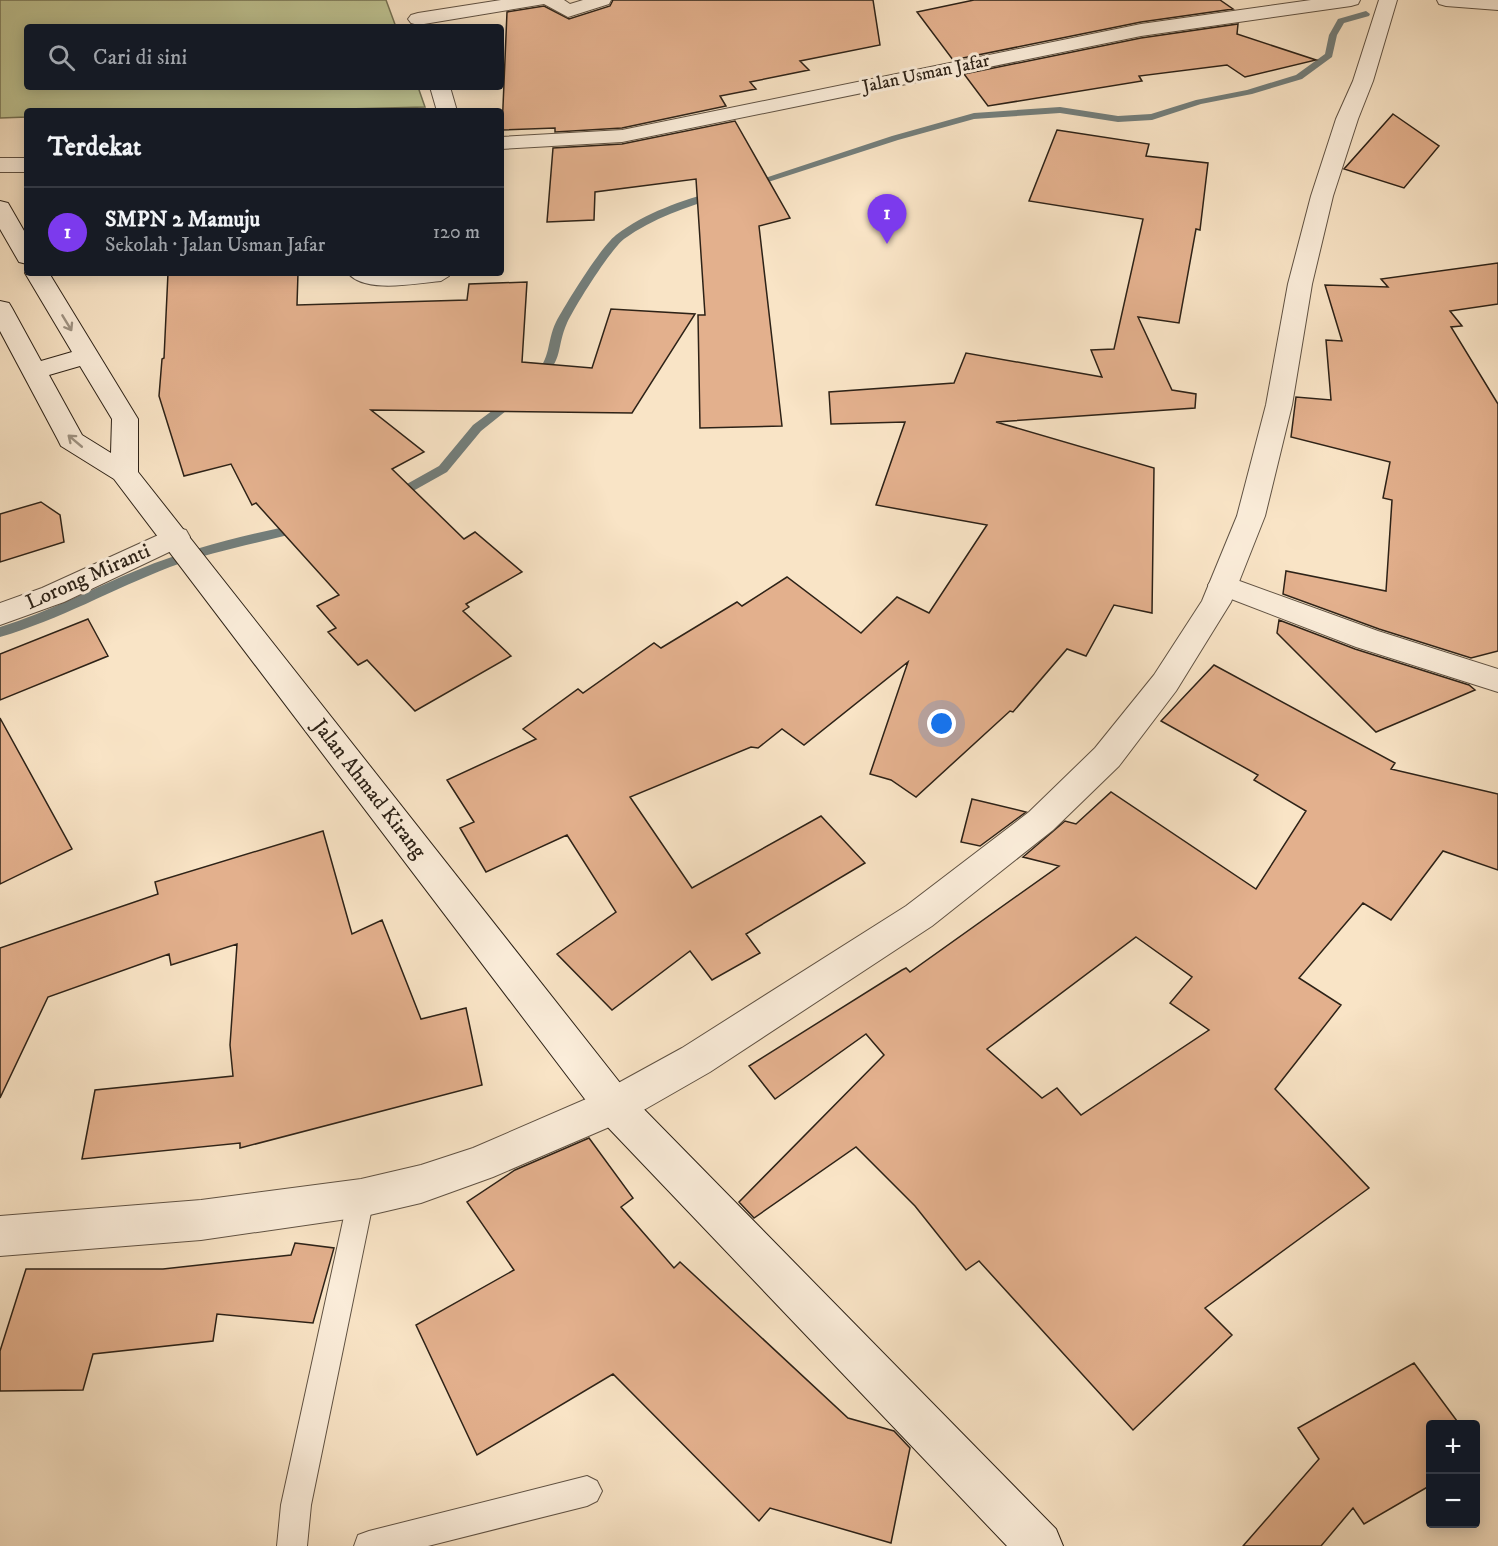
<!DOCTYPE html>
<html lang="id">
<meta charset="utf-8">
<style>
body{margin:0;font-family:"IM FELL DW Pica",serif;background:#242831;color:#f1f3f6}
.controls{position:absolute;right:18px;bottom:18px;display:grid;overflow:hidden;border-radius:6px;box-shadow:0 3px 15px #0003}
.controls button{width:54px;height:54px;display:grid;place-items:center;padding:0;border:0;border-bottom:2px solid #363941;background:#171b24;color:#f1f3f6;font:30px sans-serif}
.you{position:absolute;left:942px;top:724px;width:21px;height:21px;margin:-15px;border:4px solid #fff;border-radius:50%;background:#1a73e8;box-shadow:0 0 0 9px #1a73e833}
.badge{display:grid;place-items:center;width:39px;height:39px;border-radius:50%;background:#7c3aed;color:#fff;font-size:20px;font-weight:700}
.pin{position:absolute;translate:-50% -50px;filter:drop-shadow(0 2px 3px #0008)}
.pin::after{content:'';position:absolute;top:32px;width:21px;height:18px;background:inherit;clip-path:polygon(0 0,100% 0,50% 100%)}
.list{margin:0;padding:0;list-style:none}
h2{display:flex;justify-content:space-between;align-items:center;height:78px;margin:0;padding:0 24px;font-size:26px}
h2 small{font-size:20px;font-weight:400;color:#9ea1a6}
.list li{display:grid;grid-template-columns:39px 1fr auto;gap:18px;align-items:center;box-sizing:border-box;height:90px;padding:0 24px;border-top:2px solid #363941}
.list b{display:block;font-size:22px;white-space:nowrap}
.list p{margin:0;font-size:20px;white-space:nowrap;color:#9ea1a6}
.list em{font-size:20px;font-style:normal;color:#9ea1a6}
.icon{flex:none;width:33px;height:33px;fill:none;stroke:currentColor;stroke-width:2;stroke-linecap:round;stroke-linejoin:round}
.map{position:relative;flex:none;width:1498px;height:1546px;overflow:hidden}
.search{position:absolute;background:#171b24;box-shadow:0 3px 15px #0003;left:24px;top:24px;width:480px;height:66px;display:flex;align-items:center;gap:15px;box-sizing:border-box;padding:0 21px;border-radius:6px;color:#9ea1a6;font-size:22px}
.panel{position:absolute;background:#171b24;box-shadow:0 3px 15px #0003;left:24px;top:108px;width:480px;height:168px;border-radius:6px}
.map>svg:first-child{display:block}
.green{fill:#bfc493;stroke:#767355;stroke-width:1.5}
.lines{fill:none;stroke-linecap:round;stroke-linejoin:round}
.stream{fill:#737e7b;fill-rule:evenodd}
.building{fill:#e3b08d;stroke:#2d2217;stroke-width:1.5;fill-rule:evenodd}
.service-casing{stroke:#605243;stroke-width:2}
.minor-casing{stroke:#605243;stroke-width:2}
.tertiary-casing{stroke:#605243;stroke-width:2}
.secondary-casing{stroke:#2d2217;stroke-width:2}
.service{fill:#fbedda;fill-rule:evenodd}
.minor{fill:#fbedda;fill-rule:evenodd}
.tertiary{fill:#fbedda;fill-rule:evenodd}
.secondary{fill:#fbedda;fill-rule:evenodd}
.oneway{stroke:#9e9282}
.labels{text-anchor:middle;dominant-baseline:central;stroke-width:6;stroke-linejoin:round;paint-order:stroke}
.far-street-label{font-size:18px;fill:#2d2217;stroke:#fbedda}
.street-label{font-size:21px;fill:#2d2217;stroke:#fbedda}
</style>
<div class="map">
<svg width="1498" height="1546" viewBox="0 0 1498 1546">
<rect width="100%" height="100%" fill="#f9e4c6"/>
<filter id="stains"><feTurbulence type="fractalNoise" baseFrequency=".00333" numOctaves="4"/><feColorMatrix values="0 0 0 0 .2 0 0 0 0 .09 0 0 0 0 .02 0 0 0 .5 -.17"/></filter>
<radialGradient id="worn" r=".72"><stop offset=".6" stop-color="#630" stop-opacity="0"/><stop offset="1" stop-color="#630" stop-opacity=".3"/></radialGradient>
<!-- green -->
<path class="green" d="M 0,0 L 386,0 L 396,27 L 27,27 L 27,87 L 418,87 L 425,107 L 267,111 L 27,111 L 27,117 L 0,118 Z"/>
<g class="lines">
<!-- stream -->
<path class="stream" d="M 1366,11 L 1370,14 L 1369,16 L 1344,23 L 1337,35 L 1332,57 L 1302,79 L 1252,94 L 1201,104 L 1152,120 L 1118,122 L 1060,113 L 974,119 L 898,140 L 753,187 L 744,185 L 892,136 L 974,113 L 1060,107 L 1118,116 L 1151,114 L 1196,100 L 1247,90 L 1296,75 L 1325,54 L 1329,35 L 1338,19 Z
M 717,191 L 722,194 L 721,196 C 687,207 653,218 624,239 C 610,250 575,306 567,323 C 556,348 564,359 541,380 L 533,380 L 533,376 C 552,358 546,343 556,322 C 567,302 600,248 616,235 C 645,213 682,200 717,191 Z
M 512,396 L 516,397 L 516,403 L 481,431 L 447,472 L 397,500 L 389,500 L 387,497 L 389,494 L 439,466 L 473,425 Z
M 299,524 L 304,525 L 305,528 L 304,531 C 259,543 214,551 170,567 C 113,589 59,620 0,637 L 0,627 C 49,612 93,588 140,569 C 191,548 245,535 299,524 Z"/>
</g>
<!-- building -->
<path class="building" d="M 613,0 L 873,0 L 880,45 L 800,61 L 809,70 L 750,82 L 756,89 L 720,96 L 726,106 L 622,128 L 555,132 L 555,128 L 502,130 L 507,12 L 544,6 L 569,19 L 610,6 Z
M 974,0 L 1220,0 L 1233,9 L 1141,22 L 953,60 L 917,12 Z
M 1238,24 L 1237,34 L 1316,60 L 1245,77 L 1227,65 L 1139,76 L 1142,81 L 988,106 L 964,74 L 1141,38 Z
M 1393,114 L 1439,146 L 1404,188 L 1344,169 Z
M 735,121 L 790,218 L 759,226 L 782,426 L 700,428 L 698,315 L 705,315 L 696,179 L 595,192 L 594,220 L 547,222 L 553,148 L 622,144 Z
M 1057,130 L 1149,144 L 1146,156 L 1208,163 L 1200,230 L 1196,229 L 1179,323 L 1138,317 L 1172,390 L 1196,394 L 1195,408 L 996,422 L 1154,468 L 1152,613 L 1114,605 L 1086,656 L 1067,649 L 1013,712 L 1010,711 L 916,797 L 891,780 L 870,774 L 908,662 L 804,745 L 782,729 L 758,748 L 751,747 L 630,797 L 692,888 L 821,816 L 865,863 L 746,934 L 760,953 L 712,980 L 690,951 L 612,1010 L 557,954 L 616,912 L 567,835 L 486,872 L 460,828 L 474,822 L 447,780 L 536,739 L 523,729 L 578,689 L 583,693 L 654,643 L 661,648 L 737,602 L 742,606 L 787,577 L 861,633 L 897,597 L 929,613 L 987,525 L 876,505 L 905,422 L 831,424 L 829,392 L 954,383 L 966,353 L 1102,377 L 1091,350 L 1114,349 L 1143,219 L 1029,201 Z
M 1498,263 L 1498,304 L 1450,311 L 1462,326 L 1451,327 L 1498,404 L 1498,651 L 1471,658 L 1379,629 L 1283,594 L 1286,571 L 1386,591 L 1392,500 L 1383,498 L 1390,462 L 1291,437 L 1296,397 L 1331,400 L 1326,340 L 1342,341 L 1325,285 L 1388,287 L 1381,279 Z
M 168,273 L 298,273 L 297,305 L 467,300 L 469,284 L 527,282 L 522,362 L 592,368 L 611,309 L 695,314 L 632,413 L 371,410 L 424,452 L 392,469 L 464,539 L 475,532 L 522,572 L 466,604 L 469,607 L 463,611 L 511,656 L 415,711 L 367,660 L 358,665 L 328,632 L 336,628 L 317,606 L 339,595 L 256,503 L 252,505 L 231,464 L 184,476 L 159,396 L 162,359 L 164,358 Z
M 41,502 L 60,515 L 64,542 L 0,562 L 0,514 Z
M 88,619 L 108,656 L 0,700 L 0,654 Z
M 1279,620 L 1355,649 L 1469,685 L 1475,690 L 1376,732 L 1277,633 Z
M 1214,665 L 1395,763 L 1391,769 L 1498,794 L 1498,870 L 1443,851 L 1391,920 L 1363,903 L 1299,978 L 1341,1005 L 1275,1089 L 1369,1188 L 1205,1308 L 1232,1335 L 1133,1430 L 979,1261 L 966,1270 L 915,1206 L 856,1147 L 754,1218 L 739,1202 L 884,1055 L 866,1034 L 775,1099 L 749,1066 L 902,970 L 906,968 L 910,972 L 1059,866 L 1023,857 L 1065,821 L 1076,824 L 1111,792 L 1256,889 L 1306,811 L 1254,780 L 1258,775 L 1161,721 ZM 1136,937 L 1192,977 L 1170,1003 L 1209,1030 L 1081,1115 L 1057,1088 L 1042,1098 L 987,1049 Z
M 0,718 L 72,849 L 0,884 Z
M 972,799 L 1026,812 L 980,846 L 961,842 Z
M 323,831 L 352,934 L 382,920 L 421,1019 L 466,1008 L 482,1085 L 240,1148 L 240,1143 L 82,1159 L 95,1090 L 233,1076 L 230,1045 L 237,944 L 171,965 L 169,954 L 48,997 L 0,1098 L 0,948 L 158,894 L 155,882 Z
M 589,1138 L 633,1198 L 621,1207 L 674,1268 L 680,1262 L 848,1418 L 894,1431 L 910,1448 L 891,1543 L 770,1508 L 759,1521 L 613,1374 L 477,1455 L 416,1325 L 514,1270 L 467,1202 L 515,1170 Z
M 295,1243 L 334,1248 L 313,1323 L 217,1314 L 213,1341 L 93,1354 L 83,1390 L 0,1391 L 0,1351 L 26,1269 L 163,1269 L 291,1255 Z
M 1414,1363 L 1460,1425 L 1431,1425 L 1431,1485 L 1364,1524 L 1353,1508 L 1321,1546 L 1243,1546 L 1319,1459 L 1298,1428 Z"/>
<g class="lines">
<defs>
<path id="service" d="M 348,273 L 383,276 L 447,273 L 449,276 L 441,281 C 417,283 365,294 348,273 Z
M 361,1186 L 370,1189 L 374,1198 L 311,1505 L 307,1546 L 277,1546 L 281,1505 L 348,1198 L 352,1189 Z
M 587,1476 L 597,1481 L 602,1491 L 597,1501 L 587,1506 L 428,1546 L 354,1546 L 358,1535 L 369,1531 Z"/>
<path id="minor" d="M 501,0 L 564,0 L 570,4 L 583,0 L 611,0 L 609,4 L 568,17 L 544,4 L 418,25 L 411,23 L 408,19 L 411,15 L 418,13 Z
M 1311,0 L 1360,0 L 1358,4 L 1351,6 L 1141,36 L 622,142 L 501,149 L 501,137 L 622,130 L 1141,24 Z
M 1437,0 L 1498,0 L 1498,10 L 1446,6 L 1439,4 Z
M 430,87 L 450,87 L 457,111 L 437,111 Z
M 0,158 L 27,158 L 27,172 L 0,172 Z
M 176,527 L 186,530 L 190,537 L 186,544 L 64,602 L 0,625 L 0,603 L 42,588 Z
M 1223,575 L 1378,631 L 1498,669 L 1498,692 L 1356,647 L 1213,592 L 1208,585 L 1213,578 Z"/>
<path id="tertiary" d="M 1379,0 L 1397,0 L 1373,81 L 1358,119 L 1333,196 L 1312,284 L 1292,405 L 1265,516 L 1231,602 L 1176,691 L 1119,766 L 1053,830 L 932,926 L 710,1072 L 628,1119 L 493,1177 L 421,1203 L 361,1217 L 201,1240 L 0,1256 L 0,1216 L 201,1200 L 361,1179 L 421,1165 L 473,1148 L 600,1093 L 682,1048 L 906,906 L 1029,812 L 1095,748 L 1154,675 L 1202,601 L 1237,516 L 1266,405 L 1288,284 L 1311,196 L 1336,119 L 1353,81 Z"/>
<path id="secondary" d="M 0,201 L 8,203 L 27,236 L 27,264 L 19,262 L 0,229 Z
M 27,270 L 27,273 L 49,273 L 138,419 L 138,472 L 628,1093 L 1056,1529 L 1063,1546 L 1007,1546 L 600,1119 L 114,479 L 61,446 L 58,440 L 0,331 L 0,301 L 9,303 L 12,308 L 41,361 L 72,352 L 25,273 ZM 80,366 L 112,419 L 111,453 L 82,435 L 49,375 Z"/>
</defs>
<!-- service casing -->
<use href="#service" class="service-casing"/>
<!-- minor casing -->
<use href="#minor" class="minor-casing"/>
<!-- tertiary casing -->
<use href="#tertiary" class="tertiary-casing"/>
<!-- secondary casing -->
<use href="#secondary" class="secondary-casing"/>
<!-- service -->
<use href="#service" class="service"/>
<!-- minor -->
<use href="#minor" class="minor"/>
<!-- tertiary -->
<use href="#tertiary" class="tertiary"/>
<!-- secondary -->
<use href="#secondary" class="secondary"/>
</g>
<!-- one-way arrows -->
<defs><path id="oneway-shaft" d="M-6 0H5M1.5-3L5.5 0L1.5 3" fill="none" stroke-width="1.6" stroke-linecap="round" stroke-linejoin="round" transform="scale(1.5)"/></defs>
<g class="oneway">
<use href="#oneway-shaft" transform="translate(67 323) rotate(59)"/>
<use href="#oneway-shaft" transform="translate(75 441) rotate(-140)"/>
</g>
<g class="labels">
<!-- far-street labels -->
<g class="far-street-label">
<text transform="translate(926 74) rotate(-12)">Jalan Usman Jafar</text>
</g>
<!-- street labels -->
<g class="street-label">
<text transform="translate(88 577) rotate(-24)">Lorong Miranti</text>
<text transform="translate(369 789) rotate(52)">Jalan Ahmad Kirang</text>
</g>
</g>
<rect width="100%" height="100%" filter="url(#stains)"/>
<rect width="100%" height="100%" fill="url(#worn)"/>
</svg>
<div class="controls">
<button>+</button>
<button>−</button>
</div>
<div class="you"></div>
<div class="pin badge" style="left:887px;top:244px">1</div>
<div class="search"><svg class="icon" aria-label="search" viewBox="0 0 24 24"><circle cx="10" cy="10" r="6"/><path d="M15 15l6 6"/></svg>Cari di sini</div>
<section class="panel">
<h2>Terdekat<small></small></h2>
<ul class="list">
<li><span class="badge">1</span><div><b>SMPN 2 Mamuju</b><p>Sekolah · Jalan Usman Jafar</p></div><em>120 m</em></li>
</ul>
</section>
</div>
